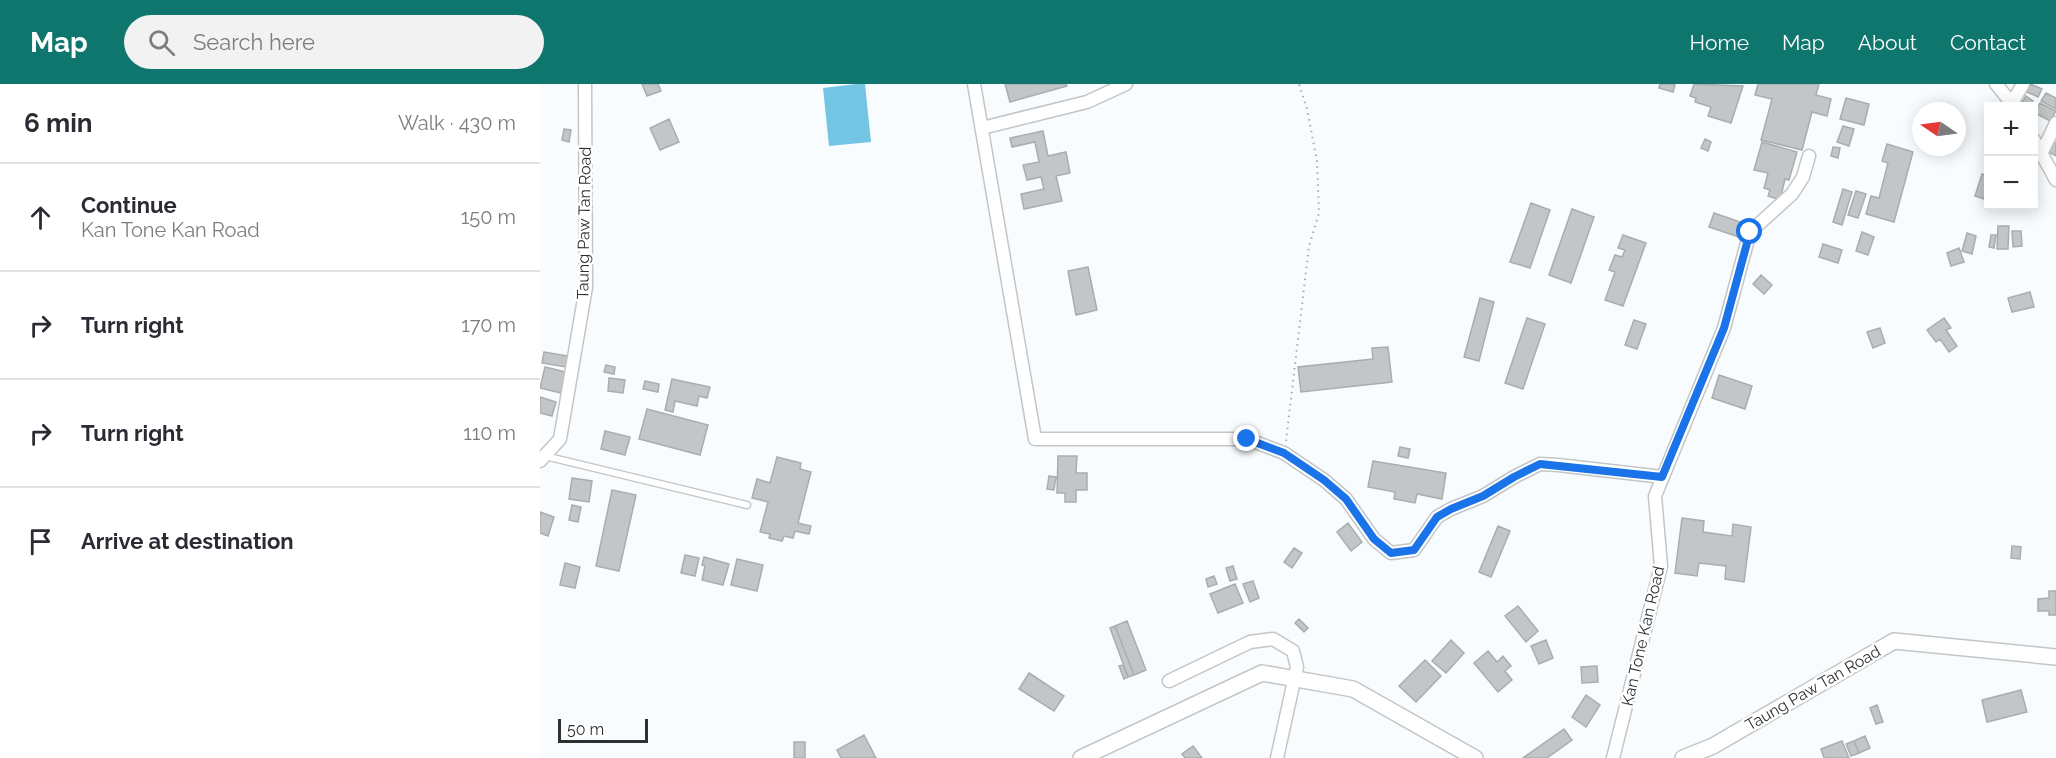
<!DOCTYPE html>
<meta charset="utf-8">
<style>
body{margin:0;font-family:Raleway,sans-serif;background:#f2f2f3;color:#2b2b33}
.controls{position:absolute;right:18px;top:18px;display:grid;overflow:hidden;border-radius:0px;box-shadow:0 3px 15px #0003}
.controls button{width:54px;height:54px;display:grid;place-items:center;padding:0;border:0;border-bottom:2px solid #e1e1e2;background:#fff;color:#2b2b33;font:30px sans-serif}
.compass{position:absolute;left:1372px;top:18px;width:54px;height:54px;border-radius:50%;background:#fff;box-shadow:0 3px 15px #0003;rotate:283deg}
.scale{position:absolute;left:18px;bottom:15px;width:90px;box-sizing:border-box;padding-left:6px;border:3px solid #2f3131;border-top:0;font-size:16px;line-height:21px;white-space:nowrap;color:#2f3131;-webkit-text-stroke:4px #fff;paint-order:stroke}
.stop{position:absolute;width:18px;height:18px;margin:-14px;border:4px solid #1a73e8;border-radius:50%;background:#fff}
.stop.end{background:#1a73e8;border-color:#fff;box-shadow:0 2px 6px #0008}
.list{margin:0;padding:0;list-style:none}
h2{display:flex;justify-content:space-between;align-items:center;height:78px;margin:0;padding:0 24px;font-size:26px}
h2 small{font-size:20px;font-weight:400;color:#7c7c81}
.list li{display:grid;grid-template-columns:39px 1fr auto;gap:18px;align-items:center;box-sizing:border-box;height:108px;padding:0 24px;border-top:2px solid #e1e1e2}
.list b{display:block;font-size:22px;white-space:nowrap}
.list p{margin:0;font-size:20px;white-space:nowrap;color:#7c7c81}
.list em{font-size:20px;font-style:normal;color:#7c7c81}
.icon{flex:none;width:33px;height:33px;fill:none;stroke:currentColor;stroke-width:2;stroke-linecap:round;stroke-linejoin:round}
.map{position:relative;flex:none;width:1516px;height:674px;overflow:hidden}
header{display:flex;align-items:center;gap:36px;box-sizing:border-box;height:84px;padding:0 30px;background:#0f766e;color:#fff}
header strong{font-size:28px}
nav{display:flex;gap:33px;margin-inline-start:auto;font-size:21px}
.search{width:420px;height:54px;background:#f2f2f3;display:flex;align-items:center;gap:15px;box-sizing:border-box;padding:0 21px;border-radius:33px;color:#7c7c81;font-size:22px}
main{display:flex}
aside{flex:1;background:#fff}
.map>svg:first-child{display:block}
.water{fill:#73c5e3}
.building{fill:#c2c6c7;stroke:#a9adae;stroke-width:1.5}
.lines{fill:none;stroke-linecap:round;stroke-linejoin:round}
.service-casing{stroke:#c2c6c7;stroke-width:9}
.minor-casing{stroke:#c2c6c7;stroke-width:15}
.tertiary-casing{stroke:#c2c6c7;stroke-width:18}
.path{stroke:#a7aaab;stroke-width:2;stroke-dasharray:1.5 4.5;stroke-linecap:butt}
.service{stroke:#fff;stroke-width:6}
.minor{stroke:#fff;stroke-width:12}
.tertiary{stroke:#fff;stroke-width:15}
.route{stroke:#1a73e8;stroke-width:8}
.labels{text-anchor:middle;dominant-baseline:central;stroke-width:5;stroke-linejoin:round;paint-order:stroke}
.street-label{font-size:16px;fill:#2f3131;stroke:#fff}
</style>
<header>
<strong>Map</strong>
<div class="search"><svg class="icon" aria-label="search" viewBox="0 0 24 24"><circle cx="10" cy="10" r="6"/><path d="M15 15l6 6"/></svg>Search here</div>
<nav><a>Home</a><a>Map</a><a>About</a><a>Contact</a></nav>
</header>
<main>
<aside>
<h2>6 min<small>Walk · 430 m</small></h2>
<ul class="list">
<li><svg class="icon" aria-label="ahead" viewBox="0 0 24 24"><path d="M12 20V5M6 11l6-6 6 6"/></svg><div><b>Continue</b><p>Kan Tone Kan Road</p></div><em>150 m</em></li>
<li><svg class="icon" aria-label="right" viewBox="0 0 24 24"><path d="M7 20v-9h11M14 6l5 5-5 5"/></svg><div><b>Turn right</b></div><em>170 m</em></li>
<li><svg class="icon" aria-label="right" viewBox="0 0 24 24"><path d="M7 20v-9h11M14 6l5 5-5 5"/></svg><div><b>Turn right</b></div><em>110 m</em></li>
<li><svg class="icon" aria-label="arrive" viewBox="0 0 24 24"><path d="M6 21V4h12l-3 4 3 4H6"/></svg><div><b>Arrive at destination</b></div></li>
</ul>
</aside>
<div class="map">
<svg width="1516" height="674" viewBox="0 0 1516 674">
<rect width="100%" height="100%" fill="#f9fcfe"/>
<!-- water -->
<path class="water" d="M 316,0 L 325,0 L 331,58 L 289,62 L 283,4 Z"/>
<!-- building -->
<path class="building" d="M 102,0 L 118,0 L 121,7 L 107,12 Z
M 465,0 L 526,0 L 527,2 L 470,18 Z
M 1120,0 L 1132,0 L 1135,1 L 1133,8 L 1119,4 Z
M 1154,0 L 1203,2 L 1191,39 L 1168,32 L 1171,23 L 1155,18 L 1156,14 L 1150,12 Z
M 1218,0 L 1279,0 L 1276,11 L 1291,15 L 1287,32 L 1272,28 L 1262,66 L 1221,56 L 1232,15 L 1215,11 Z
M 1490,0 L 1502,5 L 1498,13 L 1487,8 Z
M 1506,9 L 1516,14 L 1516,25 L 1501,17 Z
M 1486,12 L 1493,17 L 1490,22 L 1480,22 Z
M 1306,14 L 1329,20 L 1324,41 L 1300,35 Z
M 1500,19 L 1516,27 L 1510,37 L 1495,29 Z
M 129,35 L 139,58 L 120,66 L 110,44 Z
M 1303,42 L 1314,45 L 1309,62 L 1297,58 Z
M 24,45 L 31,46 L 29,58 L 22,56 Z
M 503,47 L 508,72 L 526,68 L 530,89 L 516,92 L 522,117 L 484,125 L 481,110 L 504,105 L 501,93 L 487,96 L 483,81 L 499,78 L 495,58 L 472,63 L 470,54 Z
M 1165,55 L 1171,58 L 1168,67 L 1161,64 Z
M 1512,57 L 1516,59 L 1516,72 L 1507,67 Z
M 1222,58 L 1257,68 L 1249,96 L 1245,95 L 1240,116 L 1228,112 L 1230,106 L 1224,104 L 1228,89 L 1214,86 Z
M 1347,60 L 1373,68 L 1354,138 L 1326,130 L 1331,112 L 1339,114 L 1348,79 L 1342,77 Z
M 1293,63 L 1300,64 L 1298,74 L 1291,72 Z
M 1442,90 L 1448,92 L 1448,100 L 1444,115 L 1435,112 Z
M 1303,105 L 1312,108 L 1302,141 L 1293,138 Z
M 1316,107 L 1326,110 L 1318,134 L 1308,131 Z
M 991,119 L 1010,126 L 990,184 L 970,178 Z
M 1032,125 L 1054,133 L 1031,199 L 1009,191 Z
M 1174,129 L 1203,139 L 1199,153 L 1169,143 Z
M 1458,142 L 1469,142 L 1468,165 L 1457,165 Z
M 1472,147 L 1481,147 L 1482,162 L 1473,163 Z
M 1322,148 L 1334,153 L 1328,171 L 1316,167 Z
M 1427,149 L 1436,152 L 1432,170 L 1422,167 Z
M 1083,151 L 1106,159 L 1083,222 L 1065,216 L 1075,188 L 1069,186 L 1075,171 L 1082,173 L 1085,166 L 1078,164 Z
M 1451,151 L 1456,151 L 1454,164 L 1449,163 Z
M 1283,160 L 1302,166 L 1298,179 L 1279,173 Z
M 1419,164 L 1424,178 L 1411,182 L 1407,169 Z
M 548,183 L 557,226 L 536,231 L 528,187 Z
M 1221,191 L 1232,201 L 1224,210 L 1213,200 Z
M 1490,208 L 1494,223 L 1472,228 L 1468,214 Z
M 940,214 L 954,218 L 939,277 L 924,273 Z
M 987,234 L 1005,240 L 983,305 L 965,299 Z
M 1404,234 L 1411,244 L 1406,246 L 1417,262 L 1409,268 L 1400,255 L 1396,258 L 1387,246 Z
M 1094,236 L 1106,240 L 1097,265 L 1085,261 Z
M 1340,244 L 1345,259 L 1333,264 L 1327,248 Z
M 848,263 L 852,298 L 761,308 L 758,283 L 833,275 L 832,264 Z
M 4,268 L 28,272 L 26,283 L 2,279 Z
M 66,281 L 75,283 L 74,290 L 64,288 Z
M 5,283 L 26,288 L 21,309 L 0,304 Z
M 1179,291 L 1212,302 L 1205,325 L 1172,314 Z
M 69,294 L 85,296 L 83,309 L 68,307 Z
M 132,295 L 170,303 L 167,314 L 159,312 L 157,322 L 135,317 L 133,328 L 125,326 Z
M 105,297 L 119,300 L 118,308 L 103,305 Z
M 0,313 L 16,318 L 12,332 L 0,329 Z
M 107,325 L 168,341 L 160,371 L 99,355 Z
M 65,347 L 90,353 L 85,371 L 61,365 Z
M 860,363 L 870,365 L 868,374 L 858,372 Z
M 518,372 L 537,372 L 536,389 L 547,389 L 547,406 L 536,406 L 536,418 L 525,418 L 525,409 L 517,409 Z
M 237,373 L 261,379 L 260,385 L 271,388 L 258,439 L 271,442 L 269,450 L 255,447 L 253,454 L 244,452 L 242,457 L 229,454 L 230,450 L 220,448 L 228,418 L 212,414 L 217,395 L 230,399 Z
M 833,377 L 906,389 L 902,415 L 877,410 L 875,419 L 854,415 L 855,408 L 828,403 Z
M 509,392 L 516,393 L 514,406 L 507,405 Z
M 32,394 L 52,397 L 49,418 L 29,415 Z
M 72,406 L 96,411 L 79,487 L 56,482 Z
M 32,421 L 41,423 L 38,438 L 29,436 Z
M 0,428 L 14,433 L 8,452 L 0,449 Z
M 1142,434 L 1164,437 L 1163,448 L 1192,452 L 1193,440 L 1211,443 L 1204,498 L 1185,495 L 1186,482 L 1159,479 L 1157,492 L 1135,489 Z
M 808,439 L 822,458 L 811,467 L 797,448 Z
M 958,442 L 970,447 L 951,493 L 939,488 Z
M 1472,462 L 1481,463 L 1480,475 L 1471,474 Z
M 754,464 L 762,469 L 752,484 L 744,478 Z
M 145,471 L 159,474 L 155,492 L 141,489 Z
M 164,473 L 189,480 L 183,501 L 162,496 L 165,482 L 162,481 Z
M 197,475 L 223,481 L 217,507 L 191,501 Z
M 25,479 L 40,483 L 35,504 L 20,501 Z
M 693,482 L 697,495 L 690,497 L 686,484 Z
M 674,492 L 677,500 L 668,503 L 666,495 Z
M 713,497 L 719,514 L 710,518 L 703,500 Z
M 695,500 L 703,519 L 678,529 L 670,510 Z
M 1509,507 L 1516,507 L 1516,531 L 1509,531 L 1509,527 L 1498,527 L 1498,515 L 1509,514 Z
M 978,522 L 998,547 L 986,558 L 965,532 Z
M 759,535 L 768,544 L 764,548 L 755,539 Z
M 587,537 L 606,586 L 594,591 L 575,542 Z
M 575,542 L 594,591 L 588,593 L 570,544 Z
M 911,556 L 924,569 L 906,589 L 892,577 Z
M 1006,556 L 1013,574 L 999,580 L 991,562 Z
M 948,567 L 957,578 L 963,572 L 971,582 L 965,587 L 972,596 L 958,608 L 934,579 Z
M 885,576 L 901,592 L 876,618 L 859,602 Z
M 583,581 L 588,593 L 584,595 L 579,582 Z
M 1057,582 L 1058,598 L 1042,599 L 1041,583 Z
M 489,589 L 524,612 L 514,627 L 479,605 Z
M 1481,606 L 1487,628 L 1447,638 L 1442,616 Z
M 1046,611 L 1060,621 L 1046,643 L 1032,633 Z
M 1337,621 L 1343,638 L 1336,640 L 1330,624 Z
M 1024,645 L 1032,656 L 1007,674 L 983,674 Z
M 324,651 L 336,674 L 301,674 L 297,666 Z
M 1325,652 L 1330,664 L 1319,669 L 1314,657 Z
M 1302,657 L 1309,674 L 1284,674 L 1281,665 Z
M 1314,657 L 1319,669 L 1311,672 L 1306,660 Z
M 254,658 L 265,658 L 265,674 L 254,674 Z
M 653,662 L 662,674 L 645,674 L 642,670 Z"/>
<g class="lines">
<defs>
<path id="service" d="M 5,372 L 207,421"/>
<path id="minor" d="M 434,0 L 495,355 L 707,355 L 744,369 L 784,396 L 806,415 L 834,455 L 851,469 L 874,466 L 897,433 L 911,425 L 943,412 L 974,393 L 1000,380 L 1018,381 L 1123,393
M 1456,0 L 1474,22
M 1472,19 L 1483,0
M 442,44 L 547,18 L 586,0
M 1494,56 L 1516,96
M 1501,70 L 1516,39
M 0,377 L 20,355 L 46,203 L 45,0
M 629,597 L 710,558 L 733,555 L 753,567 L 757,583 L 737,674
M 1073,674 L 1121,482 L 1115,412 L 1184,244 L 1210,148 L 1252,110 L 1263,93 L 1269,72"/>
<path id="tertiary" d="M 541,674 L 722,589 L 813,605 L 935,674
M 1143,674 L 1173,662 L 1354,557 L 1516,573"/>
</defs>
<!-- service casing -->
<use href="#service" class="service-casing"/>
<!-- minor casing -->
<use href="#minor" class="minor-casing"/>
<!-- tertiary casing -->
<use href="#tertiary" class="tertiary-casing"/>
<!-- path -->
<path class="path" d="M 746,357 L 769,162 L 779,129 L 777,77 L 767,25 L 759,0"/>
<!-- service -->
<use href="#service" class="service"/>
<!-- minor -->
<use href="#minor" class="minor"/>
<!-- tertiary -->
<use href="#tertiary" class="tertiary"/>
</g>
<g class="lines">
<!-- route -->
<path class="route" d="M 707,355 L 744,369 L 784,396 L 806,415 L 834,455 L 851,469 L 874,466 L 897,433 L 911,425 L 943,412 L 974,393 L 1000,380 L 1122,393 L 1184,244 L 1210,148"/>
</g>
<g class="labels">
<!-- street labels -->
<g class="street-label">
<text transform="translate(44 139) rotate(-89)">Taung Paw Tan Road</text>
<text transform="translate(1103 552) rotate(-77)">Kan Tone Kan Road</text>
<text transform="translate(1273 604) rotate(-30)">Taung Paw Tan Road</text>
</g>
</g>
</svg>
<div class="controls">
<button>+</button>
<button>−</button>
</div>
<svg class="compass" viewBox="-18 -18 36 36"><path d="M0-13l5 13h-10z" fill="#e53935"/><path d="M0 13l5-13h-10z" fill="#7c7c81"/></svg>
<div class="scale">50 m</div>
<div class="stop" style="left:1210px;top:148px"></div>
<div class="stop end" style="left:707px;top:355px"></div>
</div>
</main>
